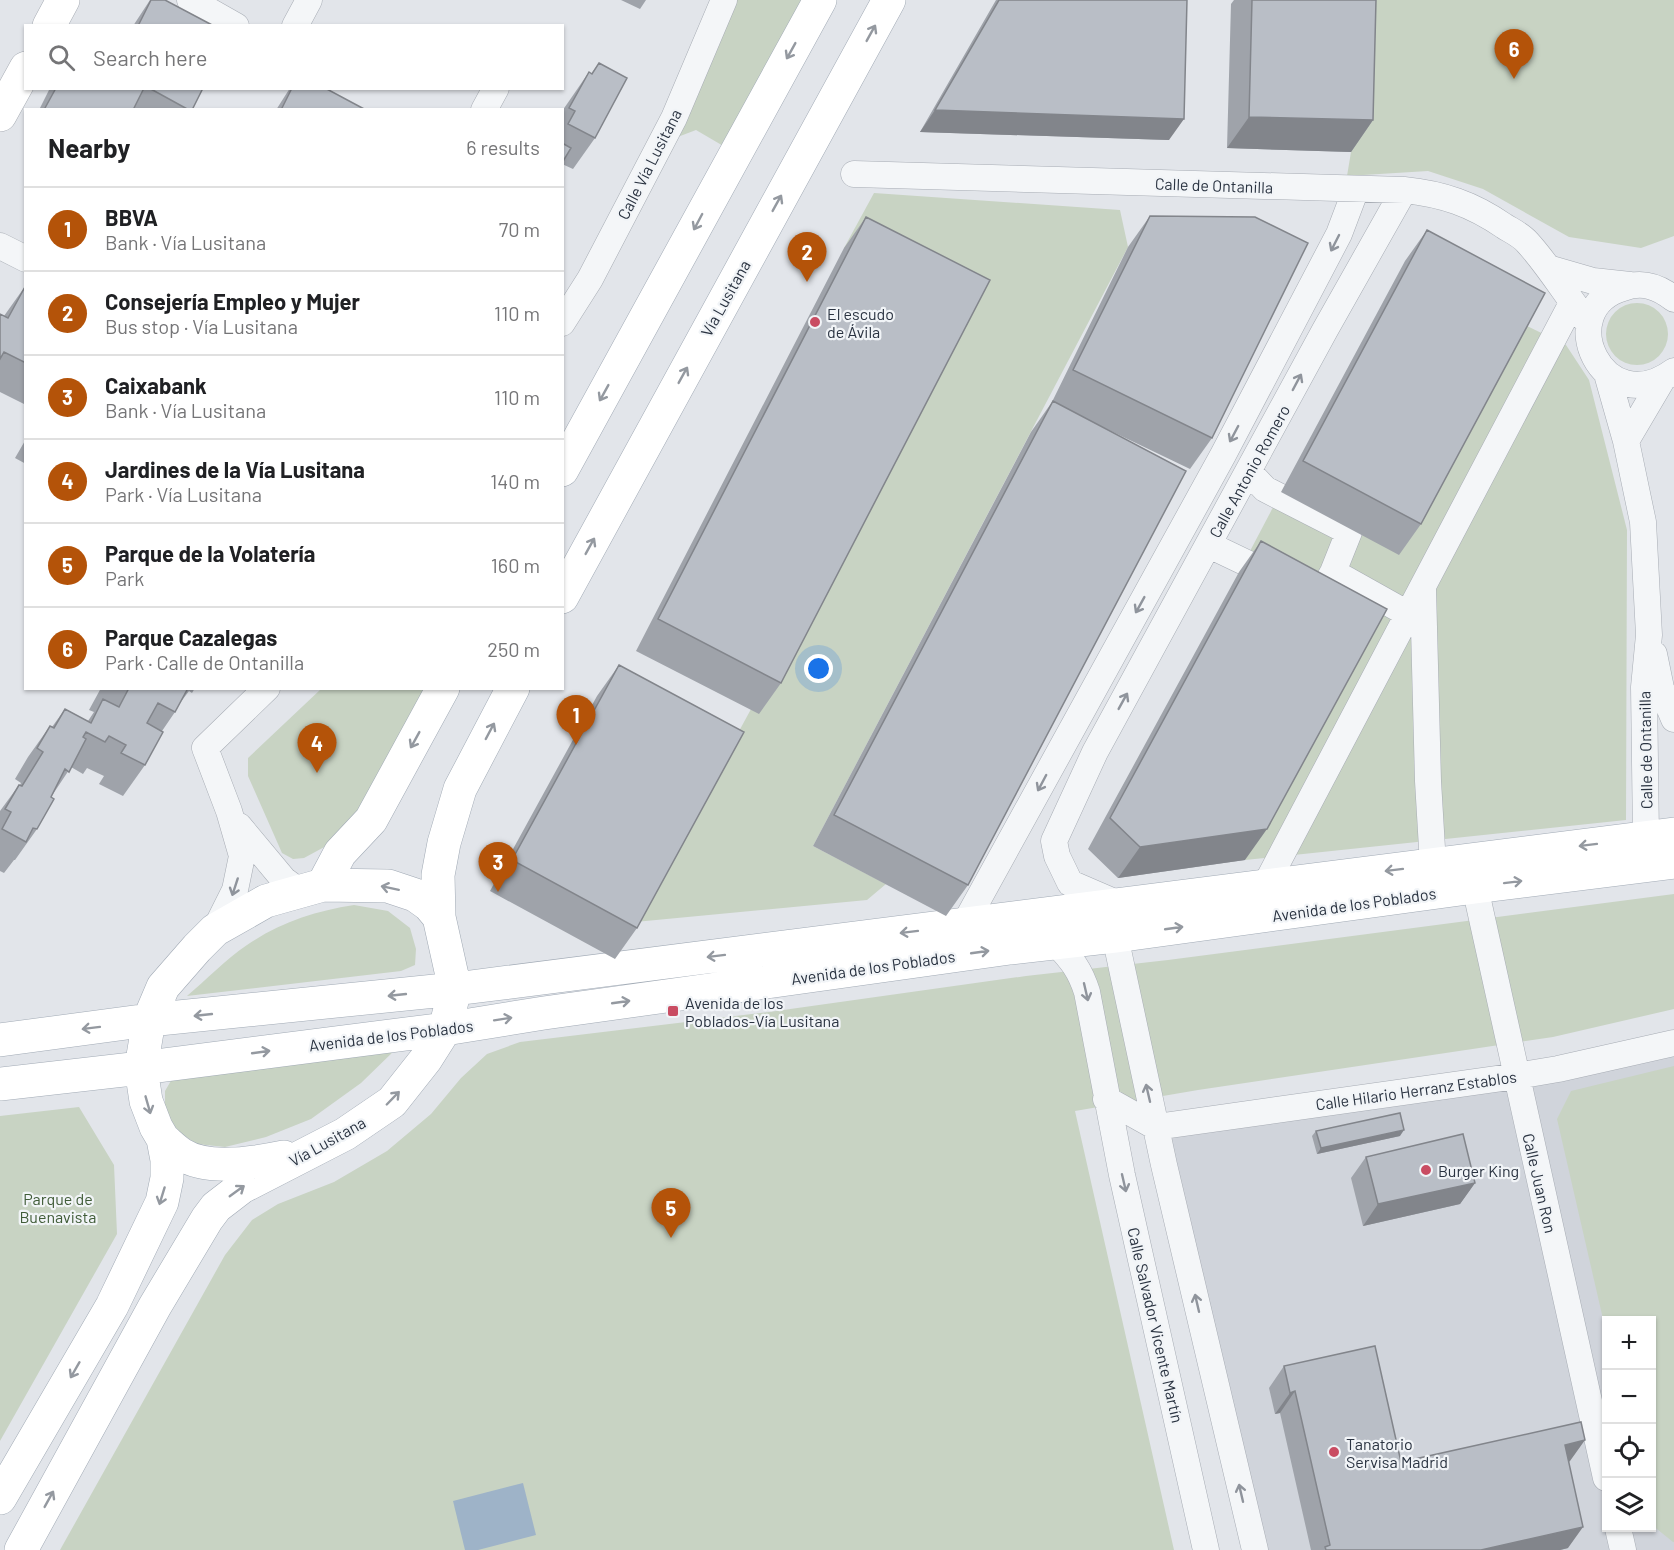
<!DOCTYPE html>
<meta charset="utf-8">
<style>
body{margin:0;font-family:Barlow,sans-serif;background:#f2f2f2;color:#202124}
.controls{position:absolute;right:18px;bottom:18px;display:grid;overflow:hidden;border-radius:0px;box-shadow:0 2px 4px #0004}
.controls button{width:54px;height:54px;display:grid;place-items:center;padding:0;border:0;border-bottom:2px solid #e0e0e0;background:#fff;color:#202124;font:30px sans-serif}
.you{position:absolute;left:819px;top:669px;width:21px;height:21px;margin:-15px;border:4px solid #fff;border-radius:50%;background:#1a73e8;box-shadow:0 0 0 9px #1a73e833}
.badge{display:grid;place-items:center;width:39px;height:39px;border-radius:50%;background:#b45309;color:#fff;font-size:20px;font-weight:700}
.pin{position:absolute;translate:-50% -50px;filter:drop-shadow(0 2px 3px #0008)}
.pin::after{content:'';position:absolute;top:32px;width:21px;height:18px;background:inherit;clip-path:polygon(0 0,100% 0,50% 100%)}
.list{margin:0;padding:0;list-style:none}
h2{display:flex;justify-content:space-between;align-items:center;height:78px;margin:0;padding:0 24px;font-size:26px}
h2 small{font-size:20px;font-weight:400;color:#757577}
.list li{display:grid;grid-template-columns:39px 1fr auto;gap:18px;align-items:center;box-sizing:border-box;height:84px;padding:0 24px;border-top:2px solid #e0e0e0}
.list b{display:block;font-size:22px;white-space:nowrap}
.list p{margin:0;font-size:20px;white-space:nowrap;color:#757577}
.list em{font-size:20px;font-style:normal;color:#757577}
.icon{flex:none;width:33px;height:33px;fill:none;stroke:currentColor;stroke-width:2;stroke-linecap:round;stroke-linejoin:round}
.map{position:relative;flex:none;width:1674px;height:1550px;overflow:hidden}
.search{position:absolute;background:#fff;box-shadow:0 2px 4px #0004;left:24px;top:24px;width:540px;height:66px;display:flex;align-items:center;gap:15px;box-sizing:border-box;padding:0 21px;border-radius:0px;color:#757577;font-size:22px}
.panel{position:absolute;background:#fff;box-shadow:0 2px 4px #0004;left:24px;top:108px;width:540px;height:582px;border-radius:0px}
.map>svg:first-child{display:block}
.built{fill:#d0d4db;fill-rule:evenodd}
.green{fill:#c8d3c3}
.water{fill:#9eb3c8}
.lines{fill:none;stroke-linecap:round;stroke-linejoin:round}
.street-casing{stroke:#a7acb4;stroke-width:27}
.secondary-casing{stroke:#a7acb4;stroke-width:34}
.primary-casing{stroke:#a1aab5;stroke-width:34}
.street{stroke:#f4f6f8;stroke-width:26}
.secondary{stroke:#fff;stroke-width:33}
.primary{stroke:#fff;stroke-width:33}
.wall{fill:#9fa3aa}
.shaded-wall{fill:#82858b}
.building{fill:#b9bec6;stroke:#82858b;stroke-width:1.5}
.oneway{stroke:#9499a0}
.oneway2{stroke:#8f949c}
.poi-dot{fill:#c94c62;stroke:#f1f4f7;stroke-width:2}
.labels{text-anchor:middle;dominant-baseline:central;stroke-width:4.5;stroke-linejoin:round;paint-order:stroke}
.street-label{font-size:16px;fill:#2a3341;stroke:#f1f4f7}
.poi-label{font-size:16px;fill:#2a3341;stroke:#f1f4f7;text-anchor:start}
.park-label{font-size:16px;fill:#405c38;stroke:#f1f4f7}
</style>
<div class="map">
<svg width="1674" height="1550" viewBox="0 0 1674 1550">
<rect width="100%" height="100%" fill="#e2e5ea"/>
<!-- built -->
<path class="built" d="M 1674,1043 L 1674,1550 L 1255,1550 L 1156,1127 ZM 1606,1320 L 1652,1320 L 1652,1528 L 1606,1528 Z"/>
<!-- green -->
<path class="green" d="M 735,0 L 806,0 L 725,147 L 696,130 L 675,138 Z
M 1355,0 L 1674,0 L 1674,236 L 1641,248 L 1569,237 L 1483,189 L 1428,171 L 1347,176 L 1351,152 Z
M 874,193 L 1120,210 L 1128,247 L 813,846 L 886,884 L 867,900 L 635,922 L 968,311 L 844,248 Z
M1606 334a31 31 0 1 1 62 0a31 31 0 1 1-62 0Z
M 1523,324 L 1566,345 L 1589,380 L 1627,530 L 1626,820 L 1245,860 L 1365,640 L 1239,572 L 1281,492 Z
M 321,689 L 432,689 L 353,825 L 328,845 L 304,858 L 293,859 L 282,853 L 248,776 L 248,758 Z
M 1674,894 L 1674,1009 L 1553,1037 L 1198,1090 L 1075,1111 L 1174,1550 L 60,1550 L 225,1255 L 252,1220 L 278,1204 L 334,1182 L 387,1151 L 431,1114 L 461,1078 L 487,1054 L 520,1042 L 769,1012 L 1026,976 L 1168,960 Z
M 354,905 L 388,911 L 410,928 L 416,949 L 415,965 L 401,971 L 187,996 C 206,980 225,960 247,945 C 279,923 315,911 354,905 Z
M 396,1049 L 361,1083 L 311,1119 L 266,1137 L 225,1147 L 197,1144 L 177,1131 L 165,1108 L 165,1091 L 172,1079 Z
M 1674,1066 L 1674,1542 L 1673,1542 L 1652,1525 L 1652,1320 L 1606,1320 L 1606,1332 L 1557,1119 L 1571,1091 Z
M 79,1107 L 114,1165 L 117,1234 L 0,1441 L 0,1116 Z"/>
<!-- water -->
<path class="water" d="M 523,1483 L 536,1535 L 478,1550 L 465,1550 L 453,1501 Z"/>
<g class="lines">
<defs>
<path id="street" d="M 190,0 L 236,26
M 295,26 L 309,0
M 484,110 L 496,88
M 854,174 L 1404,190 C 1443,194 1472,204 1504,226 C 1512,231 1521,235 1527,242 C 1550,267 1567,297 1589,324
M 0,246 L 26,259
M 1548,268 L 1593,281 L 1630,285
M 1674,299 C 1658,286 1642,281 1623,288 C 1551,309 1603,424 1674,371
M 562,323 L 590,279 L 674,118 L 724,0
M 1607,374 L 1626,441 L 1643,522 L 1649,635 L 1644,687 L 1646,838 L 1648,855
M 1626,441 L 1662,380
M 1249,472 L 1265,489 L 1349,532 L 1333,572 L 1319,597 L 1309,593
M 1209,545 L 1276,577
M 1333,572 L 1408,614
M 1423,589 L 1428,781 L 1433,865
M 1654,654 L 1661,688 L 1674,719
M 239,826 L 284,880 L 299,891
M 1265,886 L 1572,303
M 1475,887 L 1606,1478
M 1121,905 L 1070,883 L 1057,856 L 1054,841 L 1095,752 L 1325,330 L 1404,190
M 964,925 L 1223,455 L 1339,234 L 1356,189
M 1100,926 L 1115,936 L 1164,1165 L 1255,1550
M 215,930 L 235,890 L 242,856 L 229,811 L 205,748 L 267,688
M 1056,943 C 1072,960 1080,970 1087,992 L 1122,1175 L 1206,1550
M 1106,1099 L 1156,1127 L 1517,1076 L 1558,1069 L 1674,1043
M 1618,1528 L 1623,1550"/>
<path id="secondary" d="M 49,26 L 63,0
M 0,115 L 26,68"/>
<path id="primary" d="M 562,470 L 820,0
M 562,597 L 889,0
M 323,885 L 340,853 L 371,820 L 443,688
M 0,1040 L 149,1020 L 455,989 L 1674,834
M 0,1084 L 141,1068 L 445,1029 L 544,1013 L 1010,948 L 1115,936 L 1475,887 L 1674,862
M 163,1139 C 169,1144 175,1150 181,1154 C 207,1171 255,1163 284,1157
M 0,1498 L 112,1306 L 162,1202 L 167,1178 L 167,1160 L 163,1139 L 156,1127 L 146,1101 L 141,1068 L 149,1020 L 163,987 L 197,948 L 215,930 L 266,901 L 323,885 L 388,886 L 415,895 L 429,905 L 439,917
M 21,1550 L 155,1306 L 207,1219 L 216,1207 L 242,1187 L 345,1134 L 392,1102 L 426,1059 L 445,1029 L 455,989 L 439,917 L 438,875 L 444,843 L 460,789 L 513,688"/>
</defs>
<!-- street casing -->
<use href="#street" class="street-casing"/>
<!-- secondary casing -->
<use href="#secondary" class="secondary-casing"/>
<!-- primary casing -->
<use href="#primary" class="primary-casing"/>
<!-- street -->
<use href="#street" class="street"/>
<!-- secondary -->
<use href="#secondary" class="secondary"/>
<!-- primary -->
<use href="#primary" class="primary"/>
</g>
<!-- wall -->
<path class="wall" d="M 150,0 L 165,0 L 214,26 L 133,26 Z
M 621,0 L 646,0 L 640,9 Z
M 996,0 L 1187,0 L 1169,140 L 920,132 Z
M 1234,0 L 1376,0 L 1373,120 L 1351,152 L 1227,148 L 1231,4 Z
M 599,63 L 595,138 L 573,169 L 562,164 L 562,111 L 567,104 L 589,72 L 591,74 Z
M 50,88 L 203,88 L 192,110 L 39,110 Z
M 290,88 L 325,88 L 366,110 L 276,110 Z
M 1150,216 L 1212,438 L 1190,469 L 1088,420 L 968,885 L 946,916 L 813,846 L 1031,432 L 1052,402 L 1128,247 Z
M 866,217 L 781,683 L 759,714 L 636,651 L 844,248 Z
M 1427,230 L 1421,524 L 1399,555 L 1281,492 L 1405,261 Z
M 26,285 L 26,405 L 0,392 L 0,314 L 4,316 Z
M 26,439 L 26,464 L 15,458 Z
M 1261,541 L 1245,860 L 1118,878 L 1088,849 L 1239,572 Z
M 619,665 L 637,928 L 615,959 L 490,891 L 597,696 Z
M 101,688 L 195,688 L 192,693 L 189,691 L 180,703 L 175,712 L 162,731 L 145,765 L 123,796 L 99,784 L 104,776 L 87,768 L 83,774 L 71,767 L 51,797 L 37,829 L 15,860 L 14,860 L 4,873 L 0,871 L 0,811 L 19,785 L 20,785 L 21,783 L 15,779 L 28,757 L 50,726 L 52,727 L 65,709 L 88,721 L 94,712 L 89,710 Z
M 1316,1131 L 1400,1136 L 1317,1154 L 1312,1136 Z
M 1366,1157 L 1475,1183 L 1460,1204 L 1363,1226 L 1351,1178 Z
M 1284,1366 L 1401,1462 L 1570,1461 L 1569,1462 L 1568,1548 L 1560,1550 L 1311,1550 L 1280,1413 L 1275,1414 L 1269,1388 Z"/>
<!-- shaded-wall -->
<path class="shaded-wall" d="M 935,110 L 1184,119 L 1169,140 L 920,132 Z
M 1249,117 L 1373,120 L 1351,152 L 1227,148 Z
M 1267,829 L 1245,860 L 1118,878 L 1140,847 Z
M 1404,1130 L 1400,1136 L 1317,1154 L 1321,1148 Z
M 1475,1183 L 1460,1204 L 1363,1226 L 1378,1204 Z
M 1295,1391 L 1280,1413 L 1275,1414 L 1290,1393 Z
M 1585,1440 L 1570,1461 L 1550,1466 L 1565,1445 Z
M 1583,1527 L 1568,1548 L 1560,1550 L 1481,1550 Z"/>
<!-- building -->
<path class="building" d="M 151,0 L 165,0 L 214,26 L 138,26 Z
M 999,0 L 1187,0 L 1184,119 L 935,110 Z
M 1252,0 L 1376,0 L 1373,120 L 1249,117 Z
M 599,63 L 627,78 L 595,138 L 568,124 L 575,111 L 569,108 L 589,72 L 592,74 Z
M 56,88 L 144,88 L 133,110 L 47,110 L 45,108 Z
M 149,88 L 203,88 L 192,110 L 189,110 Z
M 292,88 L 325,88 L 366,110 L 281,110 Z
M 562,143 L 571,148 L 562,163 Z
M 1150,216 L 1255,217 L 1308,243 L 1212,438 L 1073,370 Z
M 866,217 L 990,280 L 781,683 L 658,619 Z
M 1427,230 L 1545,293 L 1421,524 L 1303,461 Z
M 26,285 L 26,363 L 4,352 L 0,359 L 0,314 L 8,318 Z
M 1053,401 L 1186,471 L 968,885 L 834,815 Z
M 1261,541 L 1387,609 L 1267,829 L 1140,847 L 1110,818 Z
M 619,665 L 744,732 L 637,928 L 512,860 Z
M 129,688 L 188,688 L 175,712 L 158,703 L 147,723 L 163,732 L 145,765 L 121,753 L 126,745 L 109,736 L 105,742 L 86,732 L 83,737 L 86,739 L 69,772 L 65,769 L 51,797 L 54,799 L 37,829 L 33,828 L 26,842 L 2,829 L 11,812 L 5,809 L 19,785 L 22,786 L 43,752 L 37,748 L 50,726 L 54,728 L 65,709 L 91,723 L 103,699 L 119,707 Z
M 1400,1113 L 1404,1130 L 1321,1148 L 1316,1131 Z
M 1463,1134 L 1475,1183 L 1378,1204 L 1366,1157 Z
M 1375,1346 L 1401,1462 L 1581,1422 L 1585,1440 L 1565,1445 L 1583,1527 L 1481,1550 L 1326,1550 L 1325,1547 L 1330,1545 L 1295,1391 L 1290,1393 L 1284,1366 Z"/>
<!-- one-way arrows -->
<defs><path id="oneway-shaft" d="M-6 0H5M1.5-3L5.5 0L1.5 3" fill="none" stroke-width="1.6" stroke-linecap="round" stroke-linejoin="round" transform="scale(1.5)"/></defs>
<g class="oneway">
<use href="#oneway-shaft" transform="translate(871 33) rotate(-61)"/>
<use href="#oneway-shaft" transform="translate(791 51) rotate(119)"/>
<use href="#oneway-shaft" transform="translate(777 203) rotate(-61)"/>
<use href="#oneway-shaft" transform="translate(698 222) rotate(118)"/>
<use href="#oneway-shaft" transform="translate(683 375) rotate(-61)"/>
<use href="#oneway-shaft" transform="translate(604 393) rotate(119)"/>
<use href="#oneway-shaft" transform="translate(590 546) rotate(-61)"/>
<use href="#oneway-shaft" transform="translate(490 731) rotate(-62)"/>
<use href="#oneway-shaft" transform="translate(415 740) rotate(119)"/>
<use href="#oneway-shaft" transform="translate(1588 845) rotate(173)"/>
<use href="#oneway-shaft" transform="translate(1394 870) rotate(173)"/>
<use href="#oneway-shaft" transform="translate(1513 882) rotate(-7)"/>
<use href="#oneway-shaft" transform="translate(390 888) rotate(-168)"/>
<use href="#oneway-shaft" transform="translate(1174 928) rotate(-8)"/>
<use href="#oneway-shaft" transform="translate(909 932) rotate(173)"/>
<use href="#oneway-shaft" transform="translate(980 952) rotate(-8)"/>
<use href="#oneway-shaft" transform="translate(716 956) rotate(173)"/>
<use href="#oneway-shaft" transform="translate(397 995) rotate(174)"/>
<use href="#oneway-shaft" transform="translate(621 1002) rotate(-8)"/>
<use href="#oneway-shaft" transform="translate(203 1015) rotate(174)"/>
<use href="#oneway-shaft" transform="translate(503 1019) rotate(-9)"/>
<use href="#oneway-shaft" transform="translate(91 1028) rotate(173)"/>
<use href="#oneway-shaft" transform="translate(261 1052) rotate(-8)"/>
<use href="#oneway-shaft" transform="translate(393 1098) rotate(-46)"/>
<use href="#oneway-shaft" transform="translate(148 1105) rotate(74)"/>
<use href="#oneway-shaft" transform="translate(237 1191) rotate(-36)"/>
<use href="#oneway-shaft" transform="translate(162 1196) rotate(107)"/>
<use href="#oneway-shaft" transform="translate(75 1370) rotate(120)"/>
<use href="#oneway-shaft" transform="translate(49 1499) rotate(-61)"/>
</g>
<g class="oneway2">
<use href="#oneway-shaft" transform="translate(1335 243) rotate(117)"/>
<use href="#oneway-shaft" transform="translate(1297 382) rotate(-62)"/>
<use href="#oneway-shaft" transform="translate(1234 434) rotate(118)"/>
<use href="#oneway-shaft" transform="translate(1140 605) rotate(119)"/>
<use href="#oneway-shaft" transform="translate(1123 701) rotate(-61)"/>
<use href="#oneway-shaft" transform="translate(1042 783) rotate(118)"/>
<use href="#oneway-shaft" transform="translate(235 887) rotate(108)"/>
<use href="#oneway-shaft" transform="translate(1086 992) rotate(77)"/>
<use href="#oneway-shaft" transform="translate(1148 1093) rotate(-103)"/>
<use href="#oneway-shaft" transform="translate(1124 1183) rotate(77)"/>
<use href="#oneway-shaft" transform="translate(1197 1303) rotate(-103)"/>
<use href="#oneway-shaft" transform="translate(1241 1493) rotate(-103)"/>
</g>
<!-- markers -->
<g class="poi-dot">
<circle cx="815" cy="322" r="6"/>
<rect x="667" y="1005" width="12" height="12" rx="3"/>
<circle cx="1426" cy="1170" r="6"/>
<circle cx="1334" cy="1452" r="6"/>
</g>
<g class="labels">
<!-- street labels -->
<g class="street-label">
<text transform="translate(649 164) rotate(-63)">Calle Vía Lusitana</text>
<text transform="translate(1214 185) rotate(2)">Calle de Ontanilla</text>
<text transform="translate(725 298) rotate(-61)">Vía Lusitana</text>
<text transform="translate(1249 471) rotate(-61)">Calle Antonio Romero</text>
<text transform="translate(1645 750) rotate(-91)">Calle de Ontanilla</text>
<text transform="translate(1354 904) rotate(-8)">Avenida de los Poblados</text>
<text transform="translate(873 967) rotate(-8)">Avenida de los Poblados</text>
<text transform="translate(391 1035) rotate(-7)">Avenida de los Poblados</text>
<text transform="translate(1416 1090) rotate(-8)">Calle Hilario Herranz Establos</text>
<text transform="translate(327 1141) rotate(-29)">Vía Lusitana</text>
<text transform="translate(1540 1183) rotate(77)">Calle Juan Ron</text>
<text transform="translate(1156 1325) rotate(77)">Calle Salvador Vicente Martín</text>
</g>
<!-- poi labels -->
<g class="poi-label">
<text x="827" y="313">El escudo<tspan x="827" dy="18">de Ávila</tspan></text>
<text x="685" y="1002">Avenida de los<tspan x="685" dy="18">Poblados-Vía Lusitana</tspan></text>
<text x="1438" y="1170">Burger King</text>
<text x="1346" y="1443">Tanatorio<tspan x="1346" dy="18">Servisa Madrid</tspan></text>
</g>
<!-- park labels -->
<g class="park-label">
<text x="58" y="1198">Parque de<tspan x="58" dy="18">Buenavista</tspan></text>
</g>
</g>
</svg>
<div class="controls">
<button>+</button>
<button>−</button>
<button><svg class="icon" aria-label="locate" viewBox="0 0 24 24"><circle cx="12" cy="12" r="6"/><path d="M12 2v4M12 18v4M2 12h4M18 12h4"/></svg></button>
<button><svg class="icon" aria-label="layers" viewBox="0 0 24 24"><path d="M12 4l9 5-9 5-9-5zM3 14l9 5 9-5"/></svg></button>
</div>
<div class="you"></div>
<div class="pin badge" style="left:576px;top:745px">1</div>
<div class="pin badge" style="left:807px;top:282px">2</div>
<div class="pin badge" style="left:498px;top:892px">3</div>
<div class="pin badge" style="left:317px;top:773px">4</div>
<div class="pin badge" style="left:671px;top:1238px">5</div>
<div class="pin badge" style="left:1514px;top:79px">6</div>
<div class="search"><svg class="icon" aria-label="search" viewBox="0 0 24 24"><circle cx="10" cy="10" r="6"/><path d="M15 15l6 6"/></svg>Search here</div>
<section class="panel">
<h2>Nearby<small>6 results</small></h2>
<ul class="list">
<li><span class="badge">1</span><div><b>BBVA</b><p>Bank · Vía Lusitana</p></div><em>70 m</em></li>
<li><span class="badge">2</span><div><b>Consejería Empleo y Mujer</b><p>Bus stop · Vía Lusitana</p></div><em>110 m</em></li>
<li><span class="badge">3</span><div><b>Caixabank</b><p>Bank · Vía Lusitana</p></div><em>110 m</em></li>
<li><span class="badge">4</span><div><b>Jardines de la Vía Lusitana</b><p>Park · Vía Lusitana</p></div><em>140 m</em></li>
<li><span class="badge">5</span><div><b>Parque de la Volatería</b><p>Park</p></div><em>160 m</em></li>
<li><span class="badge">6</span><div><b>Parque Cazalegas</b><p>Park · Calle de Ontanilla</p></div><em>250 m</em></li>
</ul>
</section>
</div>
